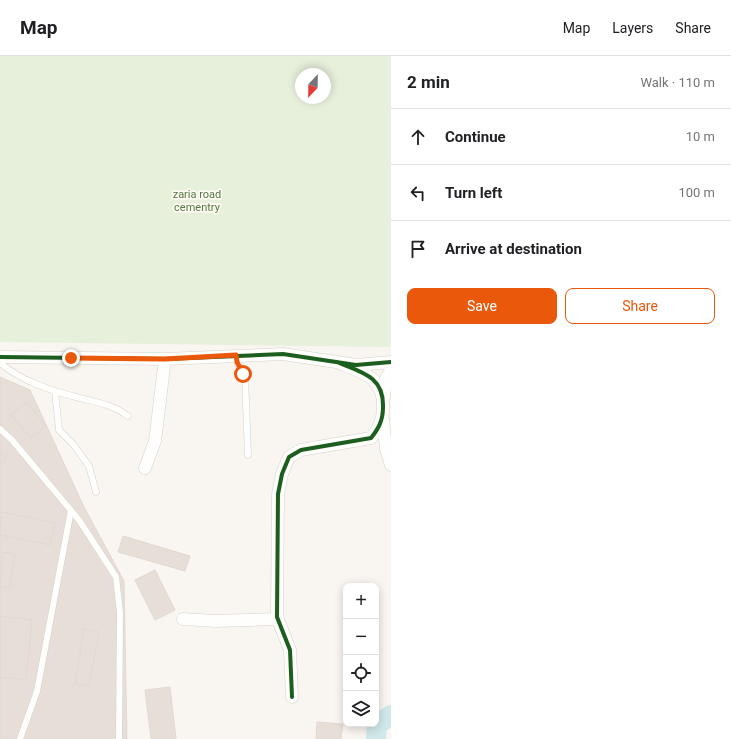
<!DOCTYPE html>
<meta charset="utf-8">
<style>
body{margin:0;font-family:Roboto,sans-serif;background:#f6f6f6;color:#202124}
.controls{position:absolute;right:12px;bottom:12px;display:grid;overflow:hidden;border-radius:8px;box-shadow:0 2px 10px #0003}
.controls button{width:36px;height:36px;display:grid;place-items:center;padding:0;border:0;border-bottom:1px solid #e0e0e0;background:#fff;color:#202124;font:20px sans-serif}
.compass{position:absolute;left:295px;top:12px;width:36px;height:36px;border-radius:50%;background:#fff;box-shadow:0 2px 10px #0003;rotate:202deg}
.stop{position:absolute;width:12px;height:12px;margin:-9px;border:3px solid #ea580c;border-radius:50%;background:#fff}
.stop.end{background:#ea580c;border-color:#fff;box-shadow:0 1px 4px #0008}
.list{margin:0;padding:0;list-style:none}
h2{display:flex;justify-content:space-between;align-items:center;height:52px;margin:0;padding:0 16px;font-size:17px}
h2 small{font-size:13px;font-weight:400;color:#757577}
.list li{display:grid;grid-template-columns:26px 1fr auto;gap:12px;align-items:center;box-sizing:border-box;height:56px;padding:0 16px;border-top:1px solid #e0e0e0}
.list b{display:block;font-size:15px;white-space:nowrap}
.list em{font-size:13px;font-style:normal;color:#757577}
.actions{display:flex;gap:8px;padding:12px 16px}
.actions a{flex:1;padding:9px 0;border:1px solid #ea580c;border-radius:8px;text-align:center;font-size:14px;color:#ea580c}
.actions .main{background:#ea580c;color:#fff}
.icon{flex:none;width:22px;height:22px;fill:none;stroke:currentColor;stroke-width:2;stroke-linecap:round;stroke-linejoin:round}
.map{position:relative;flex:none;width:391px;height:683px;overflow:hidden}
header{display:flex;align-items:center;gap:24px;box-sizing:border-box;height:56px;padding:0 20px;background:#fff;border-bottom:1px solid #e0e0e0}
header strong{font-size:19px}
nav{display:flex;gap:22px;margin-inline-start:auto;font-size:14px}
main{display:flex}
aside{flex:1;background:#fff}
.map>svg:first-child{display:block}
.green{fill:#e7f0db;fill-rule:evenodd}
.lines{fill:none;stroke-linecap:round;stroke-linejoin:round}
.river{stroke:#d0e8ea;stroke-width:20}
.building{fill:#e6ded7;stroke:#e2d8d2}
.lane-casing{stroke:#d7d1cb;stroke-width:7}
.street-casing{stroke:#d7d1cb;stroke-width:13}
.lane{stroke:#fefefd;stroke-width:6}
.street{stroke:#fefefd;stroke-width:12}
.cycleway-casing{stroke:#fffaf3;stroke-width:6}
.cycleway{stroke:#1b5e20;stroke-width:4}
.route{stroke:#ea580c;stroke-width:5}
.labels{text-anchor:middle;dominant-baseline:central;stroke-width:3.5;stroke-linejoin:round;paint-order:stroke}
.park-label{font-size:11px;fill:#537a41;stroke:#fffaf3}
</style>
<header>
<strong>Map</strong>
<nav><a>Map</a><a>Layers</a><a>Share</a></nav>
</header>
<main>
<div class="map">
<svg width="391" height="683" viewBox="0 0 391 683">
<rect width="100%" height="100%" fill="#f9f5f0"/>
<!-- green -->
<path class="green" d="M 0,0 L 391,0 L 391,286 L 389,291 L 0,286 ZM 301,18 L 325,18 L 325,42 L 301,42 Z"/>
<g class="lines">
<!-- river -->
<path class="river" d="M 376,683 L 377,669 L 391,659"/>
</g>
<!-- building -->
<path class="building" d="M 0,321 L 30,334 L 84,451 L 124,525 L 127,683 L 0,683 Z
M 27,346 L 46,370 L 31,382 L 11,359 Z
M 0,395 L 6,403 L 0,408 Z
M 2,456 L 55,467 L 50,489 L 0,479 Z
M 123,480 L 190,500 L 185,515 L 118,496 Z
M 3,496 L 15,498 L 10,532 L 0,531 Z
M 155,514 L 175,554 L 155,564 L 135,524 Z
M 0,560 L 32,564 L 26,624 L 0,621 Z
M 84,573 L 99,576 L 89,630 L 75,628 Z
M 170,631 L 176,683 L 151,683 L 145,634 Z
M 317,666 L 343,668 L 341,683 L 316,683 Z"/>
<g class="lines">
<defs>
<path id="lane" d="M 236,299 L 238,309 L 245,320 L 248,399
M 0,307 C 22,325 49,334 76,341 C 95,346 112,348 128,360
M 55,335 L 59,374 L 73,388 L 89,410 L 96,436
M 0,373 L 12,384 L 79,464 L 116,521 L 120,557 L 119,683
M 20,683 L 37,635 L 71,454"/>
<path id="street" d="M 0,301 L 165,303 L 283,298 L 356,309 L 391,306
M 384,341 L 386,323 L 391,314
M 383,363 L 386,393 L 391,409
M 145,412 L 155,385 L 165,303
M 183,563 L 216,565 L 278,563
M 292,641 L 290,594 L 277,561 L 278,438 L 282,418 L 289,401 L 301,394 L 371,382 C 379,372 383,364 383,351 C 384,320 361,316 337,306"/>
</defs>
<!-- lane casing -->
<use href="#lane" class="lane-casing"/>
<!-- street casing -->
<use href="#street" class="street-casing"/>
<!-- lane -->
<use href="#lane" class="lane"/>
<!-- street -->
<use href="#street" class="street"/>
<defs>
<path id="cycleway" d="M 0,301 L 165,303 L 283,298 L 356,309 L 391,306
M 292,641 L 290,594 L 277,561 L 278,438 L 282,418 L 289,401 L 301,394 L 371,382 C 379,372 383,364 383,351 C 384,320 361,316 337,306"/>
</defs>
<!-- cycleway casing -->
<use href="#cycleway" class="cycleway-casing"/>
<!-- cycleway -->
<use href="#cycleway" class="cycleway"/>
</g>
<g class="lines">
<!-- route -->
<path class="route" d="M 71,302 L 165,303 L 236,299 L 237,306 L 243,318"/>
</g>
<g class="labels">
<!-- park labels -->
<g class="park-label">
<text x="197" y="138">zaria road<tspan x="197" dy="13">cementry</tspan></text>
</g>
</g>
</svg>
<div class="controls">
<button>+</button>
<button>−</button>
<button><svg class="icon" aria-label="locate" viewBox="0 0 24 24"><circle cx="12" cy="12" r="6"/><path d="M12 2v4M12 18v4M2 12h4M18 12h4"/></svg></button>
<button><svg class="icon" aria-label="layers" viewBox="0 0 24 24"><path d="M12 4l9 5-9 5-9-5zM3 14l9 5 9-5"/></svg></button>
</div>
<svg class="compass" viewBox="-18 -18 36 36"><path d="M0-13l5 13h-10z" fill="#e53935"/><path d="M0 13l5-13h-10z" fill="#757577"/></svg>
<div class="stop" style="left:243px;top:318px"></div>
<div class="stop end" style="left:71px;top:302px"></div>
</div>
<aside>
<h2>2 min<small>Walk · 110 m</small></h2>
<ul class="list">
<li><svg class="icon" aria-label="ahead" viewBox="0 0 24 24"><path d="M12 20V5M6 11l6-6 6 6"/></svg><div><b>Continue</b></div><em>10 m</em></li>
<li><svg class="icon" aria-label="left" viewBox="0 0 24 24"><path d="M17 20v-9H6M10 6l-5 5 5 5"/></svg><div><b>Turn left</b></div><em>100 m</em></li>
<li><svg class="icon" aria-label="arrive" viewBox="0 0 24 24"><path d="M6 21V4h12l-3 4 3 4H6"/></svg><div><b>Arrive at destination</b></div></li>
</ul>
<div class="actions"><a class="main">Save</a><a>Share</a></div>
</aside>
</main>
